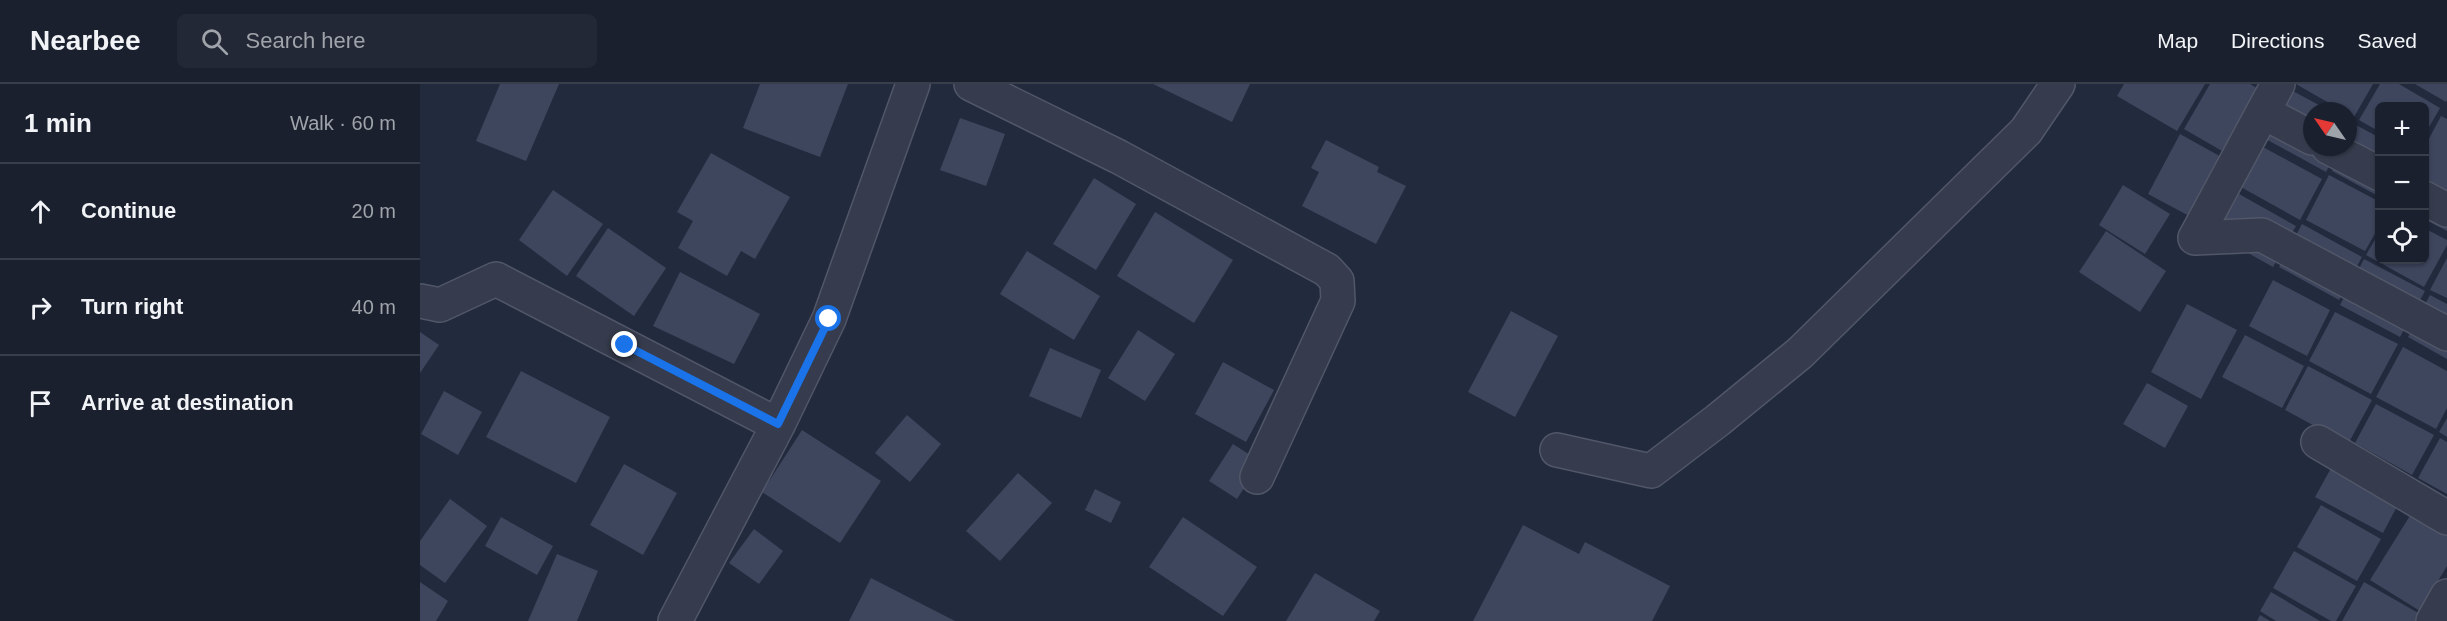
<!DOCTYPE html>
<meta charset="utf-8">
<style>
body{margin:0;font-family:Helvetica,sans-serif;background:#232836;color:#f1f3f6}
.controls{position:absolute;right:18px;top:18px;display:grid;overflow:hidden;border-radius:9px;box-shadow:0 2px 4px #0004}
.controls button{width:54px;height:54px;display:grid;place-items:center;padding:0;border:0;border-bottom:2px solid #383e4a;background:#1a202e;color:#f1f3f6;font:30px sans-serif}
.compass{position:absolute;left:1883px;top:18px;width:54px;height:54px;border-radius:50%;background:#1a202e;box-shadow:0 2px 4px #0004;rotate:304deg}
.stop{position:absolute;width:18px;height:18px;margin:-14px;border:4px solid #1a73e8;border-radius:50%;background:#fff}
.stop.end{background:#1a73e8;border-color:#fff;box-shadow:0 2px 6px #0008}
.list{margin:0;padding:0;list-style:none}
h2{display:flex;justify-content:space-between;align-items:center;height:78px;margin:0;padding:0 24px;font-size:26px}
h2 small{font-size:20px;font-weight:400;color:#9fa3aa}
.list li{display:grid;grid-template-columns:39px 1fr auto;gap:18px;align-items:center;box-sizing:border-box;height:96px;padding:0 24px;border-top:2px solid #383e4a}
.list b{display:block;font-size:22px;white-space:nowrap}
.list em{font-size:20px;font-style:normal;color:#9fa3aa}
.icon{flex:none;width:33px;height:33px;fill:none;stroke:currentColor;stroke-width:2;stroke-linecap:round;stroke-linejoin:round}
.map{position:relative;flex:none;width:2027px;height:537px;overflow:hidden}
header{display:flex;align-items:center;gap:36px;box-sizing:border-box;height:84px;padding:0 30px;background:#1a202e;border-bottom:2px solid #383e4a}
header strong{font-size:28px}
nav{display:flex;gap:33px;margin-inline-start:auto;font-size:21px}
.search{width:420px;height:54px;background:#232836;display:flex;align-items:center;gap:15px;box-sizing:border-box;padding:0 21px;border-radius:9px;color:#9fa3aa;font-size:22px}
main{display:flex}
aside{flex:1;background:#1a202e}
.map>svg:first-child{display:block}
.building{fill:#3e465e}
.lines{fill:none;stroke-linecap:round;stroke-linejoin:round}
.minor-casing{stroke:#515768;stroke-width:36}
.minor{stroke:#363c4d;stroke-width:33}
.route{stroke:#1a73e8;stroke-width:8}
</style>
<header>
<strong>Nearbee</strong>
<div class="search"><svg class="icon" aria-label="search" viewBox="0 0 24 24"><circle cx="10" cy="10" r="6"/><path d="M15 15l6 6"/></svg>Search here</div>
<nav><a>Map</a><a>Directions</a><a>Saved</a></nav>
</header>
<main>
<aside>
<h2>1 min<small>Walk · 60 m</small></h2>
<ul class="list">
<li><svg class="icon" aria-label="ahead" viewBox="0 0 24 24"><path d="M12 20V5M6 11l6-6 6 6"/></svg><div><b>Continue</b></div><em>20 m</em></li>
<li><svg class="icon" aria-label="right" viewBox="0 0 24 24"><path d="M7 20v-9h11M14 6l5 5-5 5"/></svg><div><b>Turn right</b></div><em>40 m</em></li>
<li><svg class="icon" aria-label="arrive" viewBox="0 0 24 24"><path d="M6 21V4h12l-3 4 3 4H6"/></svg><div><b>Arrive at destination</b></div></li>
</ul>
</aside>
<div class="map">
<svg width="2027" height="537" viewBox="0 0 2027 537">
<rect width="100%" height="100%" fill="#222a3d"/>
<!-- building -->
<path class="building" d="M 80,0 L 139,0 L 106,77 L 56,57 Z
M 340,0 L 428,0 L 400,73 L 323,44 Z
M 733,0 L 830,0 L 812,38 Z
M 1704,0 L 1785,0 L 1757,47 L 1697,12 Z
M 1790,0 L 1830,0 L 1845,9 L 1809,71 L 1764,45 Z
M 1876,0 L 1953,0 L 1934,33 L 1928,30 L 1928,27 L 1923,27 Z
M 1960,0 L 1979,0 L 2020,24 L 2004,52 L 2004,22 L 1960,22 L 1960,48 L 1939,36 Z
M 1995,0 L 2027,0 L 2027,16 L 2026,18 Z
M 1871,6 L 1910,27 L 1892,27 L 1892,63 L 1919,63 L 1906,88 L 1844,54 Z
M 2021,32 L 2027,35 L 2027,147 L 2004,135 L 2004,64 Z
M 540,34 L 585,50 L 566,102 L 520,86 Z
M 1936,41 L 1960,54 L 1960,113 L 1912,87 Z
M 1760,50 L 1805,75 L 1773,134 L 1728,110 Z
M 906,56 L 959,83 L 957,88 L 986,102 L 956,160 L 882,122 L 899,88 L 891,84 Z
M 1841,62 L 1902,95 L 1880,136 L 1819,102 Z
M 291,69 L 370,113 L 335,175 L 321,167 L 307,192 L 258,164 L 273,137 L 257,128 Z
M 1909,91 L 1960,118 L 1960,141 L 1945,167 L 1886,136 Z
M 674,94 L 716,120 L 676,186 L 633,160 Z
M 1703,101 L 1750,130 L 1725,170 L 1679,141 Z
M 133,106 L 183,140 L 147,192 L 99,156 Z
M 1819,110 L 1876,142 L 1853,183 L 1796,151 Z
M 735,128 L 813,176 L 774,239 L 697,192 Z
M 1882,140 L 1942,173 L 1919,216 L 1859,183 Z
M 188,144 L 246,184 L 214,232 L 156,192 Z
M 2004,144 L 2027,156 L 2027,161 L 2004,203 L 1946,171 L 1960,147 L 1960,176 L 2004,176 Z
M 1686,147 L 1746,187 L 1720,228 L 1659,188 Z
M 607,167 L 680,212 L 654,256 L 580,210 Z
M 2027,174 L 2027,214 L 2010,206 Z
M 1944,175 L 2005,207 L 1980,253 L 1920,221 Z
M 260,188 L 340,230 L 314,280 L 233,242 Z
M 1853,196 L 1910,226 L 1887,272 L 1829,242 Z
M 2010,211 L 2027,220 L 2027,275 L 1988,253 Z
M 1767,220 L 1817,246 L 1781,315 L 1731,288 Z
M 1091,227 L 1138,252 L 1095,333 L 1048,308 Z
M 1915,228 L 1978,260 L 1951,310 L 1889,277 Z
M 718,246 L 755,270 L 725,317 L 688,294 Z
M 0,248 L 19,261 L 0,289 Z
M 1825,251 L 1884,282 L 1862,324 L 1802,293 Z
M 1983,263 L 2027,287 L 2027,324 L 2016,345 L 1956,313 Z
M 630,264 L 681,286 L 661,334 L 609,312 Z
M 803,278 L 854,306 L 826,358 L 775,330 Z
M 1888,282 L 1952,316 L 1928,360 L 1865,326 Z
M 101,287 L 190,333 L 156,399 L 66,353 Z
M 1727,299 L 1768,322 L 1745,364 L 1703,340 Z
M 24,307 L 62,328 L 38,371 L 1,350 Z
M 1956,320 L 2014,351 L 1992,391 L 1935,359 Z
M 487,331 L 521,360 L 490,398 L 455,369 Z
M 2027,334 L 2027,353 L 2019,348 Z
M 382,346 L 461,397 L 420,459 L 342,408 Z
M 2020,354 L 2027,358 L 2027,410 L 1998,394 Z
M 813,360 L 841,378 L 817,415 L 789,397 Z
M 1915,377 L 1982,413 L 1963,449 L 1895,413 Z
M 204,380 L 257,409 L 223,471 L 170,441 Z
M 598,389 L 632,419 L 580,477 L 546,447 Z
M 675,405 L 701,418 L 691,439 L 665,426 Z
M 30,415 L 67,442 L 25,499 L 0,481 L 0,457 Z
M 1901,421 L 1961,455 L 1937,497 L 1877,463 Z
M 1991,430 L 2027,452 L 2027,482 L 2000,527 L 1950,496 Z
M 81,433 L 133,462 L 117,491 L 65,462 Z
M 763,433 L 837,483 L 803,532 L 729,483 Z
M 1103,441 L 1159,470 L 1165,458 L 1250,502 L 1232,537 L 1053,537 Z
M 334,445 L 363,467 L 339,500 L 309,479 Z
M 1874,467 L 1936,502 L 1916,537 L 1911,537 L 1853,504 Z
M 137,470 L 178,487 L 157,537 L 108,537 Z
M 895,489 L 960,527 L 954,537 L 866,537 Z
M 451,494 L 535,537 L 429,537 Z
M 0,498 L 28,517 L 16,537 L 0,537 Z
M 1944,498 L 2000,530 L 1996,537 L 1922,537 Z
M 1851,508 L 1900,537 L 1856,537 L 1840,527 Z
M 1840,531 L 1850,537 L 1837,537 Z"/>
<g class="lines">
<defs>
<path id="minor" d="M 551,0 L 699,73 L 907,186 L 917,197 L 918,217 L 837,393
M 1843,28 L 1892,54
M 1908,63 L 1960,90
M 2004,114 L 2027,126
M 1775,154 L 1842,151 L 2027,250
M 1775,154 L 1858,0
M 0,217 L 20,221 L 76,195 L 358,341
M 1898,358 L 2027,434
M 1137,366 L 1231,387 L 1298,336 L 1380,269 L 1606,47 L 1638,0
M 255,537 L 358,341 L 409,235 L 493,0
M 2013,537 L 2027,512"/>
</defs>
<!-- minor casing -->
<use href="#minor" class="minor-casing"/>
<!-- minor -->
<use href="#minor" class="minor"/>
</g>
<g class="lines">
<!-- route -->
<path class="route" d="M 205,261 L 358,340 L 409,235"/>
</g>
</svg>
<div class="controls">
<button>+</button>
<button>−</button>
<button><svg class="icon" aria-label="locate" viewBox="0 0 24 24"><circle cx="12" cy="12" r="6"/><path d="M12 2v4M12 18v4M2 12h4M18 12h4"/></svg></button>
</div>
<svg class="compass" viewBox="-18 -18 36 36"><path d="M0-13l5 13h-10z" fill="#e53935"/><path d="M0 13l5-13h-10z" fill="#9fa3aa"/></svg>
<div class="stop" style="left:409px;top:235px"></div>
<div class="stop end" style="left:205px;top:261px"></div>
</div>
</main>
